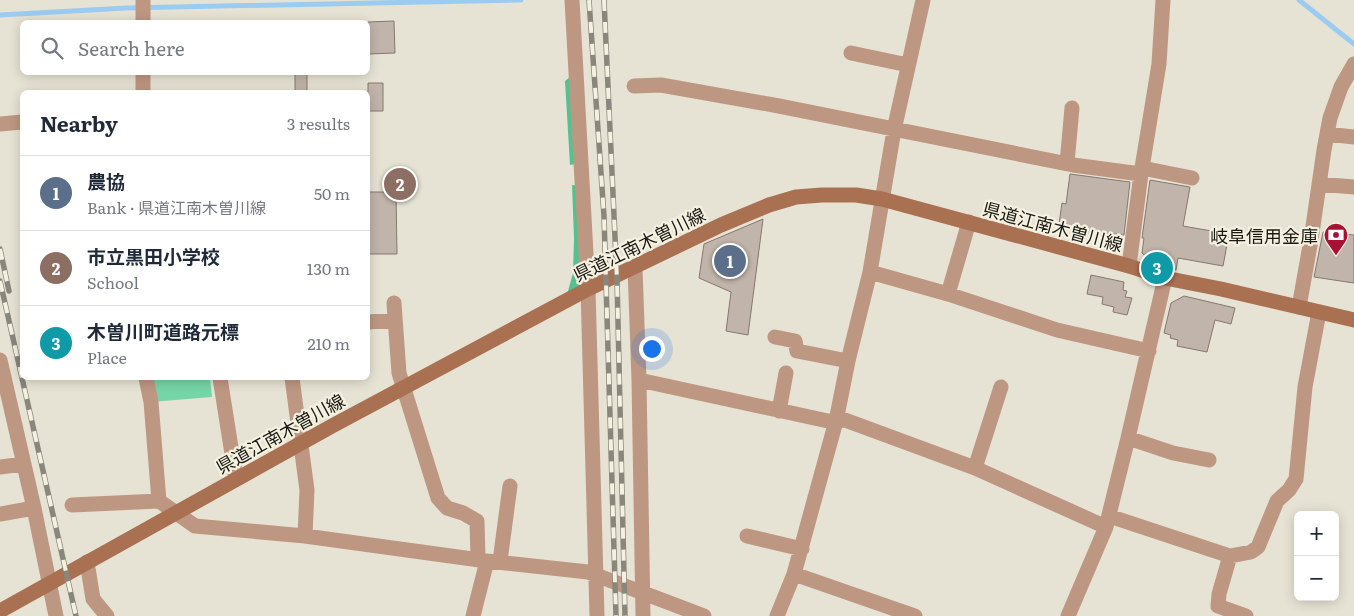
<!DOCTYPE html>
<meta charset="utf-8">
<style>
body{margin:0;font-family:Literata,"Noto Sans JP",serif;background:#f6f6f7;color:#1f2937}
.controls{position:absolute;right:15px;bottom:15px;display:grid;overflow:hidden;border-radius:8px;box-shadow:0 2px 12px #0003}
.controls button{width:45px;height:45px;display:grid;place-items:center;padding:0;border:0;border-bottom:1px solid #e0e1e3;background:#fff;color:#1f2937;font:25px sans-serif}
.you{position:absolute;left:651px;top:348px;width:18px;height:18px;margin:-12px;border:4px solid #fff;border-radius:50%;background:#1a73e8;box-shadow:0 0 0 8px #1a73e833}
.badge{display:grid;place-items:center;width:32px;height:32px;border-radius:50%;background:#a81035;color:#fff;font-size:16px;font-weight:700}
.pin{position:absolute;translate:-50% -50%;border:2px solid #fff;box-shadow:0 1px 5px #0006}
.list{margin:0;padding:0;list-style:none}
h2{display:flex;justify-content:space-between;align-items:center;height:65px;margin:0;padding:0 20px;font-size:21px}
h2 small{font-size:16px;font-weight:400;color:#747a83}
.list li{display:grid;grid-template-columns:32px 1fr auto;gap:15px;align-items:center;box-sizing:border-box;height:75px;padding:0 20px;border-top:1px solid #e0e1e3}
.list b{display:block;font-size:19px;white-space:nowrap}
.list p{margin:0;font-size:16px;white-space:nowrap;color:#747a83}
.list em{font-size:16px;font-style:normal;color:#747a83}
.icon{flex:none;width:28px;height:28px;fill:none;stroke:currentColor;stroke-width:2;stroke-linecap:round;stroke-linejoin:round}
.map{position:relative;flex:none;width:1354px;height:616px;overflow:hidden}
.search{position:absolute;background:#fff;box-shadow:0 2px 12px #0003;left:20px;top:20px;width:350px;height:55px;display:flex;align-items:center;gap:12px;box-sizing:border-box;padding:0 18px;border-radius:8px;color:#747a83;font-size:19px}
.panel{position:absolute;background:#fff;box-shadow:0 2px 12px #0003;left:20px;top:90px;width:350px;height:290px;border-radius:8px}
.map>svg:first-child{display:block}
.green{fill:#76d5a7}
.forest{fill:#56c190}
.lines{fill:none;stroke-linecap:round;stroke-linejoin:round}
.stream{stroke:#9ccbf2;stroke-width:5}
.building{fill:#c1b4aa;stroke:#85786f}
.street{stroke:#be9782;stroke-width:15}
.secondary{stroke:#a97152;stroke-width:15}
.rail-casing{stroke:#89877c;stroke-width:5.5}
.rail{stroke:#f4f1e1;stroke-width:4;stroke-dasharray:11;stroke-linecap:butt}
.labels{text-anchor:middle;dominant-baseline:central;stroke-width:4.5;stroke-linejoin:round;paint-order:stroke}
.street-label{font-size:18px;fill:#1a1913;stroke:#f4f1e1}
.poi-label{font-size:18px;fill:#1a1913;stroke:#f4f1e1;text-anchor:end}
</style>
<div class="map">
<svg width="1354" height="616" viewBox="0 0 1354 616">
<rect width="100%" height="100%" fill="#e7e3d4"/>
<!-- green -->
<path class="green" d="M 149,378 L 210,378 L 212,397 L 151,402 Z"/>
<!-- forest -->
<path class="forest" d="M 576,72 L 581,163 L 570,165 L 565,81 Z
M 572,185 L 582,186 L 588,289 L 565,302 L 573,273 L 574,238 Z"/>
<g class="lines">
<!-- stream -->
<path class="stream" d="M 1299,0 L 1354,44
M 0,15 L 126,8 L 521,0"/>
</g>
<!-- building -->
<path class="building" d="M 394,21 L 395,53 L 368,54 L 368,22 Z
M 295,72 L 307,72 L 307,92 L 295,92 Z
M 368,83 L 383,83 L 383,111 L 368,111 Z
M 1070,174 L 1130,182 L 1124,235 L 1107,233 L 1107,237 L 1089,234 L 1089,231 L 1070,228 L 1070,225 L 1059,224 L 1062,203 L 1066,204 Z
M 1150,180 L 1190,187 L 1183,226 L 1229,234 L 1223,266 L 1178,258 L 1176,270 L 1156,265 L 1142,253 L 1144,238 L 1142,238 Z
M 368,192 L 396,192 L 397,254 L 368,254 Z
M 763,219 L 748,335 L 726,331 L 731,292 L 699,278 L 704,244 Z
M 1323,232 L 1354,235 L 1354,283 L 1314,277 Z
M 1091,275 L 1124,282 L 1123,290 L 1127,291 L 1125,297 L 1132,298 L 1127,315 L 1113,312 L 1114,307 L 1102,304 L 1103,297 L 1087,294 Z
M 1184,296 L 1235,308 L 1231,324 L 1215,320 L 1207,352 L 1177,346 L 1178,340 L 1170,338 L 1171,335 L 1164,333 L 1171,303 Z"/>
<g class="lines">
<!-- street -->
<path class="street" d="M 143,0 L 143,22
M 572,0 L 588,289 L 597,616
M 851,53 L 908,65
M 143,72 L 143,92
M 634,86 L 661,85 L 779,106 L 1073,165 L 1141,174
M 0,124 L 22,122
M 1327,134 L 1354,137
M 1067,163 L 1072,108
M 1142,168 L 1192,178
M 1319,184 L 1354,187
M 1129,266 L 1141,174 L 1159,64 L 1163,0
M 635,268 L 639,380 L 643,616
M 870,272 L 948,294 L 1057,330 L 1149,351
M 948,294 L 969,222
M 394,303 L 399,373 L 438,498 L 447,508 L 463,513 L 477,521 L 478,559
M 1299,307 L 1311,240 L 1324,150 L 1330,118 L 1341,87 L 1354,64
M 368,322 L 395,320
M 775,337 L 795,341 L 797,351 L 848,361
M 0,360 L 34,508 L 56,616
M 146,378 L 151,402 L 159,501
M 220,378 L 236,479
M 292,378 L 307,490 L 305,536
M 639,380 L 828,421 L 836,421 L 845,420 L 975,468 L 1106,527
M 779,411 L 786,373
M 1128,438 L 1173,453 L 1209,460
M 0,467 L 24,464
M 975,468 L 1001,387
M 72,505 L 159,501 L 195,526 L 305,536 L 487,561 L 588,572 L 704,616
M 0,514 L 34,508
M 1109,516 L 1230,556 L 1251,552 L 1258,547 L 1277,501 L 1289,490 L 1296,479 L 1305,387 L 1319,312
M 747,536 L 802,549
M 1230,556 L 1219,594 L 1218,606 L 1246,616
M 500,561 L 510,486
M 87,562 L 93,599 L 107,616
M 794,574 L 915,616
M 473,616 L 487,561
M 777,616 L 794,574 L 836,421 L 848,361 L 870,272 L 894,130 L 923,0
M 1068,616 L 1106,527 L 1128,438 L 1165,278"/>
<!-- secondary -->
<path class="secondary" d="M 0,611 L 332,426 L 588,289 L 721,225 L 769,205 L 796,197 L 822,195 L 856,195 L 882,199 L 1129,266 L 1165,278 L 1221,289 L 1354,320"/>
<defs>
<path id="rail" d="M 589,0 L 604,216 L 616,616
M 604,0 L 617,280 L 625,616
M 0,249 L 9,291
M 0,281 L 76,616"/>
</defs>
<!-- rail casing -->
<use href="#rail" class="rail-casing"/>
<!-- rail -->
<use href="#rail" class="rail"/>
</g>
<!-- icons -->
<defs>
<symbol id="bank-pin" viewBox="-11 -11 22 30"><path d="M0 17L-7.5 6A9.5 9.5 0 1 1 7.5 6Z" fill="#a81035" stroke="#f4f1e1"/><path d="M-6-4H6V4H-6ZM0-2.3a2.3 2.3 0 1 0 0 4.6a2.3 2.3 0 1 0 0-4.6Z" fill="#fff"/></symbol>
</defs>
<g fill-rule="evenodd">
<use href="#bank-pin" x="1322" y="221" width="28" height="38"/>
</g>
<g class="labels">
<!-- street labels -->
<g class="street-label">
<text transform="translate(1053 226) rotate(15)">県道江南木曽川線</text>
<text transform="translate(639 244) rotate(-26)">県道江南木曽川線</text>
<text transform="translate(280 433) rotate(-29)">県道江南木曽川線</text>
</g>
<!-- poi labels -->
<g class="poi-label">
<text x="1318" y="235">岐阜信用金庫</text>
</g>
</g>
</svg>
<div class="controls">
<button>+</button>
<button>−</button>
</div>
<div class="you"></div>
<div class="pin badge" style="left:730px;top:261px;background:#5c6f8a">1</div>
<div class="pin badge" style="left:400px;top:184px;background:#8d6e63">2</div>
<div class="pin badge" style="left:1157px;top:268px;background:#0f9aa8">3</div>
<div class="search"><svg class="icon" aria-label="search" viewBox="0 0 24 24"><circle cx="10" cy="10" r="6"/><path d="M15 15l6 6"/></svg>Search here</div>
<section class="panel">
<h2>Nearby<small>3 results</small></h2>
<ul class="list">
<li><span class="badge" style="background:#5c6f8a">1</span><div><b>農協</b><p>Bank · 県道江南木曽川線</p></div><em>50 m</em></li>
<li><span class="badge" style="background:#8d6e63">2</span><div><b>市立黒田小学校</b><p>School</p></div><em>130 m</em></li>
<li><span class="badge" style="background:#0f9aa8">3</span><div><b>木曽川町道路元標</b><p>Place</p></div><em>210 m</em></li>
</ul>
</section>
</div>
